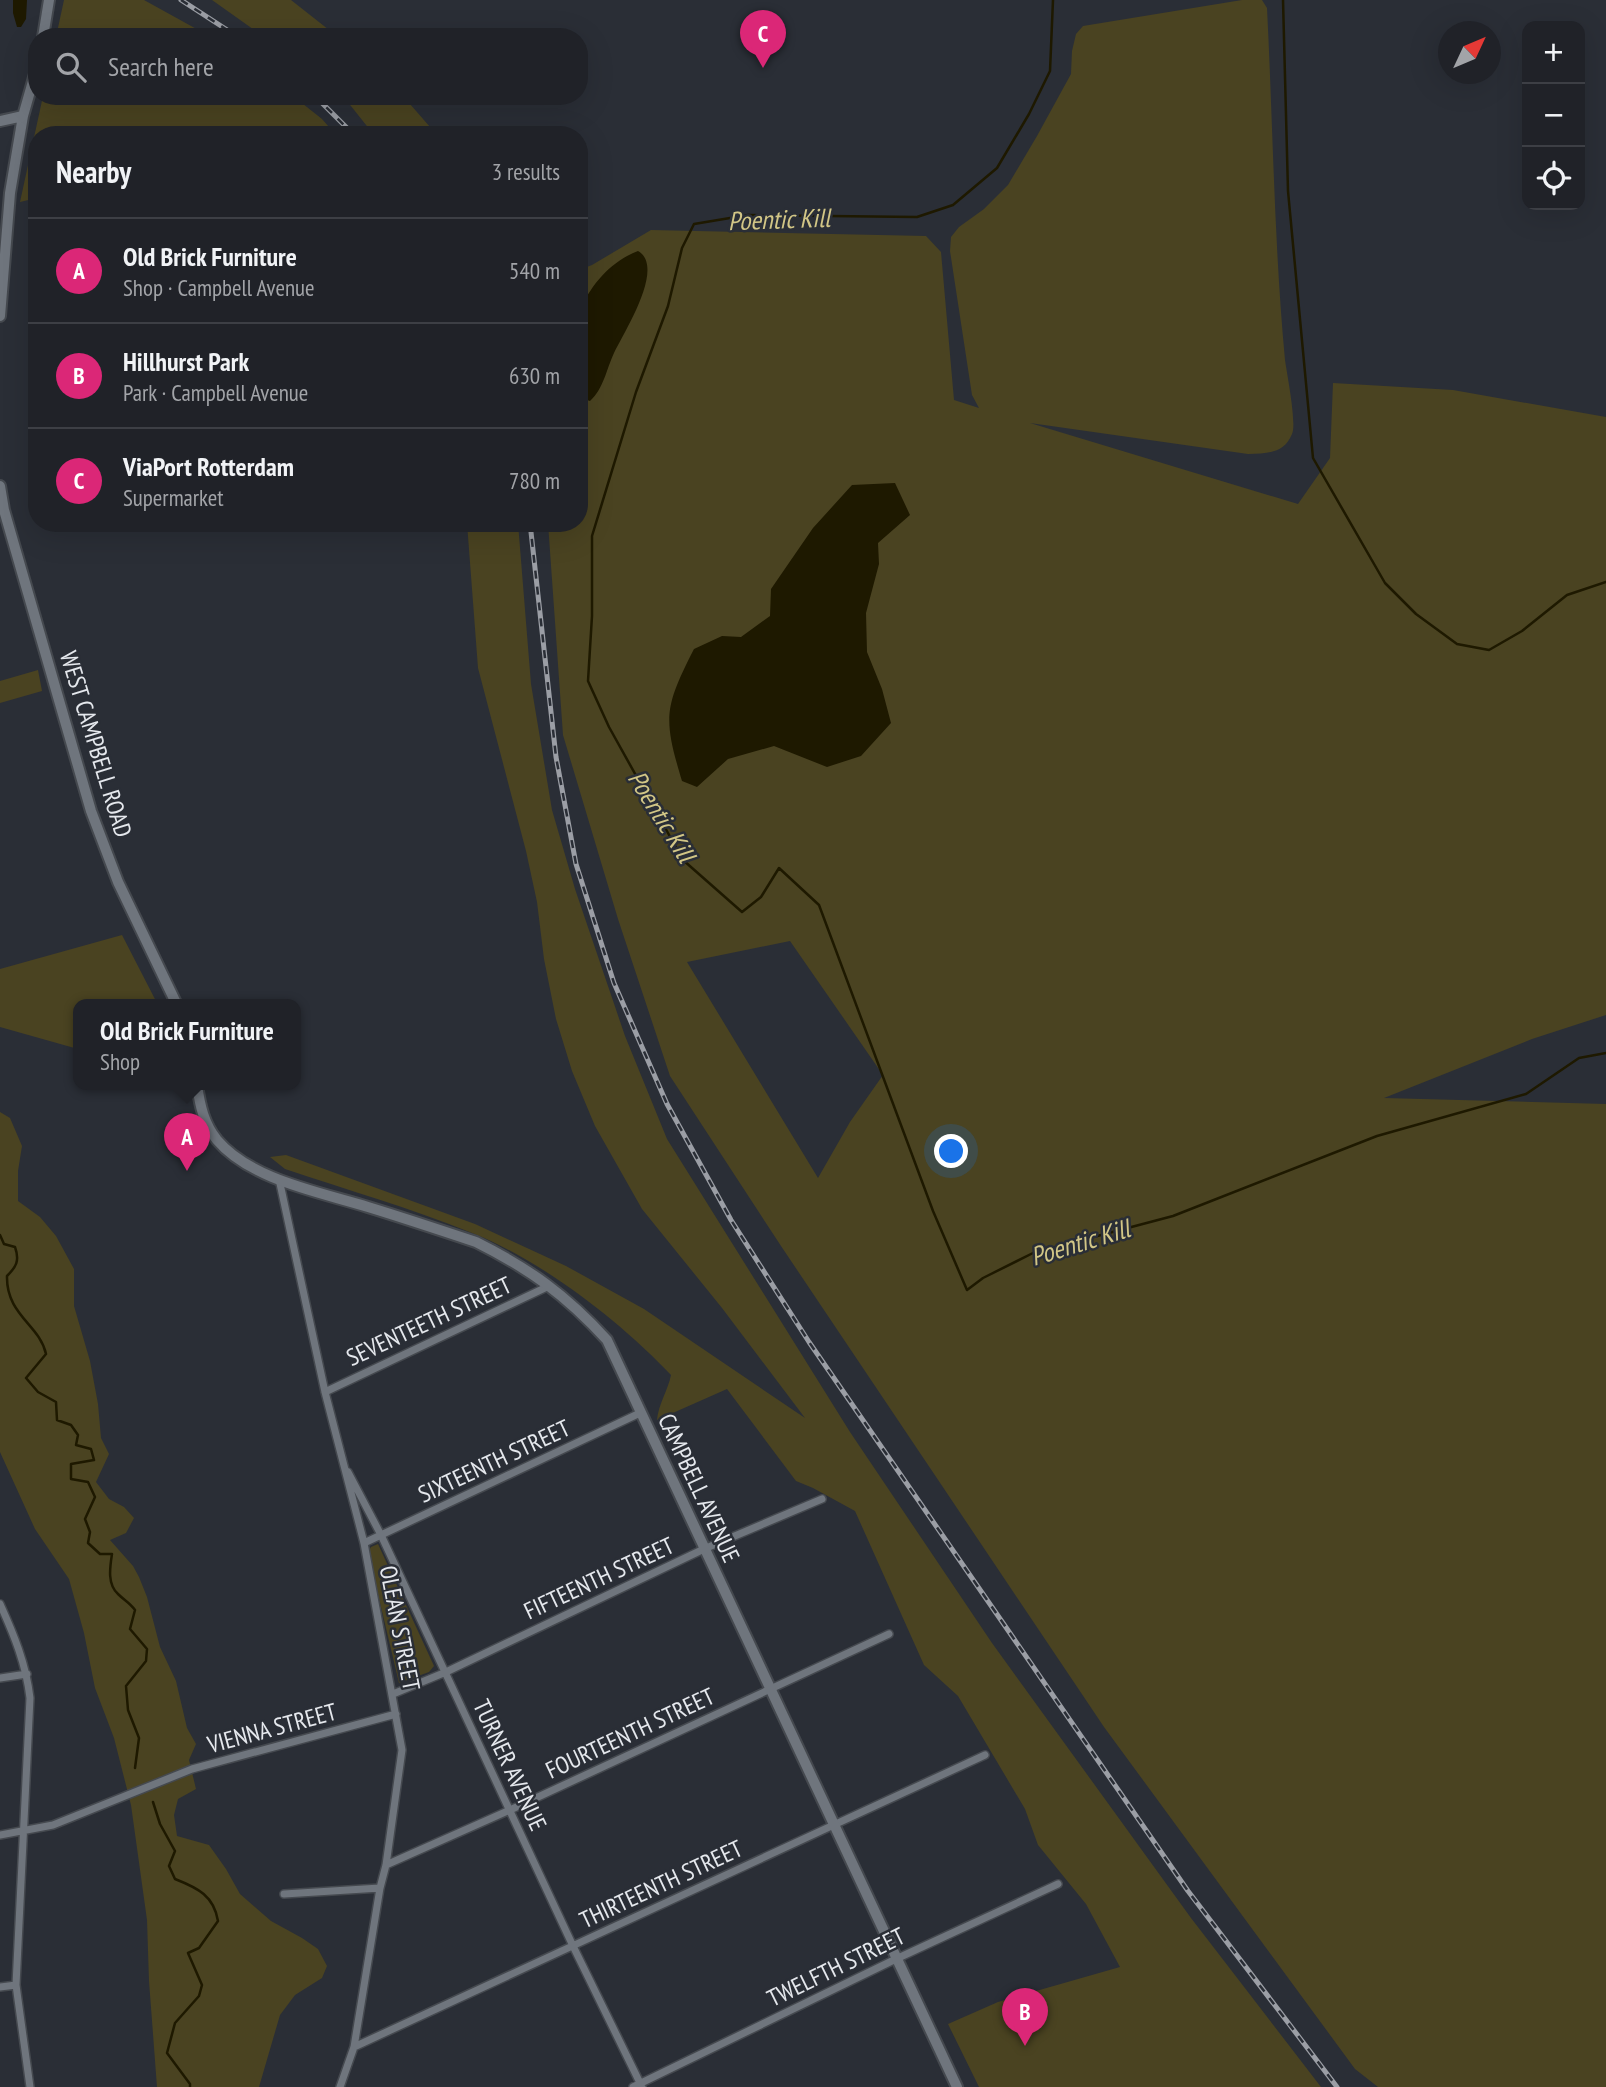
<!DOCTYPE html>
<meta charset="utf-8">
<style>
body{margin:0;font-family:"PT Sans Narrow",sans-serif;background:#282a30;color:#f1f3f6}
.controls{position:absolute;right:21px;top:21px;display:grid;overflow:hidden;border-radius:14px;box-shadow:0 7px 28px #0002}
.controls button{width:63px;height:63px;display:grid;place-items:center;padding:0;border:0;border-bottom:2px solid #3d3f45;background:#202228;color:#f1f3f6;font:35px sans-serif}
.compass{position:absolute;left:1438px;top:21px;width:63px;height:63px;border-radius:50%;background:#202228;box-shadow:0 7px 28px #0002;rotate:46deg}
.you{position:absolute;left:952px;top:1152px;width:24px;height:24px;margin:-18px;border:5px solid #fff;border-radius:50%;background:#1a73e8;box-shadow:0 0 0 10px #1a73e833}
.badge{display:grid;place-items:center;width:46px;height:46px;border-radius:50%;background:#db2777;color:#fff;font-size:23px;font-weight:700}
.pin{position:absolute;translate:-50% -58px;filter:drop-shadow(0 2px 4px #0008)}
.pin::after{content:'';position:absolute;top:37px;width:24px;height:21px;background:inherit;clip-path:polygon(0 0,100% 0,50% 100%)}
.popup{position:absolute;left:73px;top:999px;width:228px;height:91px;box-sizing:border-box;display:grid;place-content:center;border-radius:14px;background:#202228;filter:drop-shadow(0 2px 5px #0005);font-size:23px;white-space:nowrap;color:#a2a4a8}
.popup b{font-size:26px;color:#f1f3f6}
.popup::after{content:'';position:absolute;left:50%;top:100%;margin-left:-14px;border:14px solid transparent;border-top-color:#202228}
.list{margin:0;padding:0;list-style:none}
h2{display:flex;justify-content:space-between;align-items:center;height:91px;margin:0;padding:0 28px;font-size:30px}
h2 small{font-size:23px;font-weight:400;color:#a2a4a8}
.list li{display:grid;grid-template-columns:46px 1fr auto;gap:21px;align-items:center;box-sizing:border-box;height:105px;padding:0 28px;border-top:2px solid #3d3f45}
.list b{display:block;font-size:26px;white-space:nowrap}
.list p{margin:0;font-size:23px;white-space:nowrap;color:#a2a4a8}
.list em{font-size:23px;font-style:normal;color:#a2a4a8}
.icon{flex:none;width:38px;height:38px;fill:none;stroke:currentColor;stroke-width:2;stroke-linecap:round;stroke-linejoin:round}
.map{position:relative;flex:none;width:1606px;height:2087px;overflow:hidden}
.search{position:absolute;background:#202228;box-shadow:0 7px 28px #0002;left:28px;top:28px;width:560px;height:77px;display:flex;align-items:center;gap:18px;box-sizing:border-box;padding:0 24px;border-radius:28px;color:#a2a4a8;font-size:26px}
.panel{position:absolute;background:#202228;box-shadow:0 7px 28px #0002;left:28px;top:126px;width:560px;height:406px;border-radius:28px}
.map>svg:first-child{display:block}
.green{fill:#4a4321;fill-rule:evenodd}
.water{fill:#1e1900}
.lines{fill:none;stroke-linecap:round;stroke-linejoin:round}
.stream{stroke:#1e1900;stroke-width:2.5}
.street-casing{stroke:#45494f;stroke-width:10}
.secondary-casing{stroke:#45494f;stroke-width:14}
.street{stroke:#6f757d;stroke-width:7}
.secondary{stroke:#6f757d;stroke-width:10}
.rail-casing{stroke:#9b9ea5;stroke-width:5}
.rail{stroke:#2a2e36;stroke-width:2.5;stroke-dasharray:8;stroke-linecap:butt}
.labels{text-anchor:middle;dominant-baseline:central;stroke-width:5;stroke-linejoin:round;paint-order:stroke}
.street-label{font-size:24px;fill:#e5e8ed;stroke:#2a2e36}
.water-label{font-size:26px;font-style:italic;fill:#d2c686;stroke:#2a2e36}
</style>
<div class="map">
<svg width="1606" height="2087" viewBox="0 0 1606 2087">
<rect width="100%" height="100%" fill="#2a2e36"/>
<!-- green -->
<path class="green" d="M 64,0 L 144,0 L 211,37 L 56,37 Z
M 212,0 L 291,0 L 338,37 L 264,37 Z
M 1242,0 L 1262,0 L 1267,8 C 1273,125 1274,243 1285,360 C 1287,374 1297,424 1292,434 C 1284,454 1267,453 1248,454 L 1030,423 L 1298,504 L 1330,458 L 1333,383 L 1453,390 L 1606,417 L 1606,1015 L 1532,1039 L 1384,1098 L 1606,1104 L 1606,2087 L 1378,2087 L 1355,2069 L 1104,1727 L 781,1246 L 670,1076 L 618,919 L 563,735 L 548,523 L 579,523 L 579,270 L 592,265 L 651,230 L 926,236 L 941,252 L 954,400 L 979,408 L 972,395 L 950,251 L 951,237 L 959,227 L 984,209 L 1008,185 L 1037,136 L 1071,74 L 1072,51 L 1076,34 L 1083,26 ZM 790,941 L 883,1075 L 850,1122 L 818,1178 L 687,962 Z
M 43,96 L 293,96 L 322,119 L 336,135 L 37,135 L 37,198 L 20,202 Z
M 343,96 L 403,96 L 437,135 L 374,135 Z
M 467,523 L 518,523 L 531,684 L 552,810 L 575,889 L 625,1036 L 667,1139 L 850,1432 L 992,1643 L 1191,1918 L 1321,2087 L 979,2087 L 948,2024 L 998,2002 L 1120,1967 L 1086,1904 L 1038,1845 L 1025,1809 L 958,1696 L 924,1665 L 855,1511 L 813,1488 L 796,1481 L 727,1389 L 657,1420 C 658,1405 668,1390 671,1375 C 620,1321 541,1260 472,1233 C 411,1208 347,1190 285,1169 L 270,1157 L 286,1155 L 475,1224 L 566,1266 L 644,1309 L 805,1418 L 722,1308 L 642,1209 L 595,1126 L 572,1071 L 556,1019 L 544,959 L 537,902 L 526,851 L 478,668 Z
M 38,670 L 42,691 L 0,703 L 0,681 Z
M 122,935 L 158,1005 L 78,1005 L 78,1049 L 0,1027 L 0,969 Z
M 0,1112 L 10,1118 L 22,1146 L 18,1171 L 18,1201 L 40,1217 L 56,1236 L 74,1269 L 74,1306 L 90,1361 L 98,1404 L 101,1438 L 109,1454 L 96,1482 L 109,1499 L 124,1507 L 134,1518 L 126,1533 L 110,1540 L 133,1566 L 139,1577 L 147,1597 L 160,1647 L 176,1681 L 187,1728 L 196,1744 L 189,1760 L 196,1789 L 178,1799 L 174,1815 L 177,1836 L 209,1845 L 226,1869 L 240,1894 L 271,1921 L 302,1938 L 318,1949 L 327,1966 L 322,1978 L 295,1995 L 280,2015 L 259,2087 L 157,2087 L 149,1981 L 147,1920 L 131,1805 L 114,1738 L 95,1688 L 84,1633 L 69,1579 L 35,1529 L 0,1452 Z
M 378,1544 L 434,1666 L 429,1672 L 399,1683 L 368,1552 L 371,1547 Z"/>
<!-- water -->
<path class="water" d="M 13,0 L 27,0 L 26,19 L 21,27 L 17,27 L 13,13 Z
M 638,251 C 666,267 624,332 614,353 C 606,370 604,388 590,401 L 584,399 C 579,377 574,328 582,307 C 592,282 614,260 638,251 Z
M 895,483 L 910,515 L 878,543 L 879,564 L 866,613 L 867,652 L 882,689 L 891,723 L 861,756 L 827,767 L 774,746 L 728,759 L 697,787 L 682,781 C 663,718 664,708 694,649 L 722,636 L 741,637 L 770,616 L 771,589 L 813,528 L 852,485 Z"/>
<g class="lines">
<!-- stream -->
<path class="stream" d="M 1053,0 L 1050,71 L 1029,114 L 997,168 L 953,205 L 917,217 L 748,215 L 694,224 L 682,248 L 668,306 L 636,392 L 592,536 L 592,616 L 588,681 L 609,727 L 683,860 L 742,912 L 761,897 L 779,868 L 819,905 L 933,1211 L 967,1290 L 983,1278 L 1033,1253 L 1173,1216 L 1377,1136 L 1526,1094 L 1579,1058 L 1606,1053
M 1283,0 L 1288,191 L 1313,458 L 1385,583 L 1416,614 L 1457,644 L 1489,650 L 1522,631 L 1567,595 L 1606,582
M 0,1235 L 4,1244 L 15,1247 C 20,1261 16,1267 7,1276 C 6,1315 40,1325 46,1354 L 26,1378 L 38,1392 L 56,1402 L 57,1420 L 71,1425 L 78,1435 L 76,1445 L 91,1449 L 94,1460 L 71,1464 L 71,1479 L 88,1482 L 95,1497 L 85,1519 L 90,1532 L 88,1543 L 100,1554 L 112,1554 C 110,1567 107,1584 118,1594 C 124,1600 130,1603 135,1610 L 130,1629 L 147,1649 L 146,1661 L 126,1686 L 128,1710 L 139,1738 L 135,1768
M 153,1802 L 160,1824 L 175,1851 L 169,1866 L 175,1879 C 198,1888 214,1896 218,1921 L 199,1948 L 188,1953 L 202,1985 L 199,1996 L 175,2023 L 167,2053 L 190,2084 L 190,2087"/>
<defs>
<path id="street" d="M 279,1179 L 325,1392 L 364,1543 L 402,1750 L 386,1865 L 380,1888 L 354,2047 L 340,2087
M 325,1392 L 549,1286
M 348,1472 L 381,1535 L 573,1946 L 642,2087
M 364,1543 L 640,1413
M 0,1604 C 14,1635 26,1664 30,1698 L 16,1985 L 30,2087
M 0,1678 L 27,1674
M 393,1694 L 446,1672 L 704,1549 L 822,1499
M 0,1835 L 53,1825 L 192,1769 L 396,1714
M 386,1865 L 510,1810 L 889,1634
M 284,1894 L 380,1888
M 0,1987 L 16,1985
M 354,2047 L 985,1755
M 633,2087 L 896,1959 L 1058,1884"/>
<path id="secondary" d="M 43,37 L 49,0
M 0,121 L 23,116
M 0,316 L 10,193 L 23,116 L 37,67
M 0,486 L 4,510 L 91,811 L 118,882 L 177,1005
M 197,1085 C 200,1106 204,1124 217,1140 C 251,1180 320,1192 368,1207 C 404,1218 440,1230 476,1242 C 530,1269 566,1295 607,1340 L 957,2087"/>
</defs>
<!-- street casing -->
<use href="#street" class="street-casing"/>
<!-- secondary casing -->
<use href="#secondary" class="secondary-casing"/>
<!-- street -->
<use href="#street" class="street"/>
<!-- secondary -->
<use href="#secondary" class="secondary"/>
<defs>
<path id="rail" d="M 181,0 L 238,37
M 315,96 L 354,135
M 530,523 L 556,757 L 576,864 L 614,983 L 667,1104 L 731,1220 L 809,1342 L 1188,1891 L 1337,2087"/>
</defs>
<!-- rail casing -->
<use href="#rail" class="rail-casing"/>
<!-- rail -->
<use href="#rail" class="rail"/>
</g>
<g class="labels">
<!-- street labels -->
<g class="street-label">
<text transform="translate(96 744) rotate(73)">WEST CAMPBELL ROAD</text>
<text transform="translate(429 1321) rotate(-25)">SEVENTEETH STREET</text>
<text transform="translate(494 1461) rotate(-25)">SIXTEENTH STREET</text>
<text transform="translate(699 1488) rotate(65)">CAMPBELL AVENUE</text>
<text transform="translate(599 1578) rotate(-25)">FIFTEENTH STREET</text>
<text transform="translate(400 1628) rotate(79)">OLEAN STREET</text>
<text transform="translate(272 1728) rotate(-15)">VIENNA STREET</text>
<text transform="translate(630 1733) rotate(-25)">FOURTEENTH STREET</text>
<text transform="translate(510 1765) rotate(65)">TURNER AVENUE</text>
<text transform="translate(661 1884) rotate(-25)">THIRTEENTH STREET</text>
<text transform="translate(836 1967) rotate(-26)">TWELFTH STREET</text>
</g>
<!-- water labels -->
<g class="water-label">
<text transform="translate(779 219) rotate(-2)">Poentic Kill</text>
<text transform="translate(662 816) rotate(58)">Poentic Kill</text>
<text transform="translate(1080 1242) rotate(-17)">Poentic Kill</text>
</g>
</g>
</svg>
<div class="controls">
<button>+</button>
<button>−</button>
<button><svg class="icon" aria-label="locate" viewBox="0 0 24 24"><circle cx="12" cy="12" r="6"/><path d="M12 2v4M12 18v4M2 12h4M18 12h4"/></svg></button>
</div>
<svg class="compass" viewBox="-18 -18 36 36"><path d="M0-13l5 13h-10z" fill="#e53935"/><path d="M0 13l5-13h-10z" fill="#a2a4a8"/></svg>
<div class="you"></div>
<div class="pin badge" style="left:187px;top:1171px">A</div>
<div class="popup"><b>Old Brick Furniture</b>Shop</div>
<div class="pin badge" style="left:1025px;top:2046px">B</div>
<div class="pin badge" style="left:763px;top:68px">C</div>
<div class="search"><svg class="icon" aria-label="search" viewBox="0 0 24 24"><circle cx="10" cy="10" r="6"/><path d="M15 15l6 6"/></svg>Search here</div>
<section class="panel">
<h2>Nearby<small>3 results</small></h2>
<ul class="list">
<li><span class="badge">A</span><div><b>Old Brick Furniture</b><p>Shop · Campbell Avenue</p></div><em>540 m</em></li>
<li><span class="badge">B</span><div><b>Hillhurst Park</b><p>Park · Campbell Avenue</p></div><em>630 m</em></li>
<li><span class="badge">C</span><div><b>ViaPort Rotterdam</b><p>Supermarket</p></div><em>780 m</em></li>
</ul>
</section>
</div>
